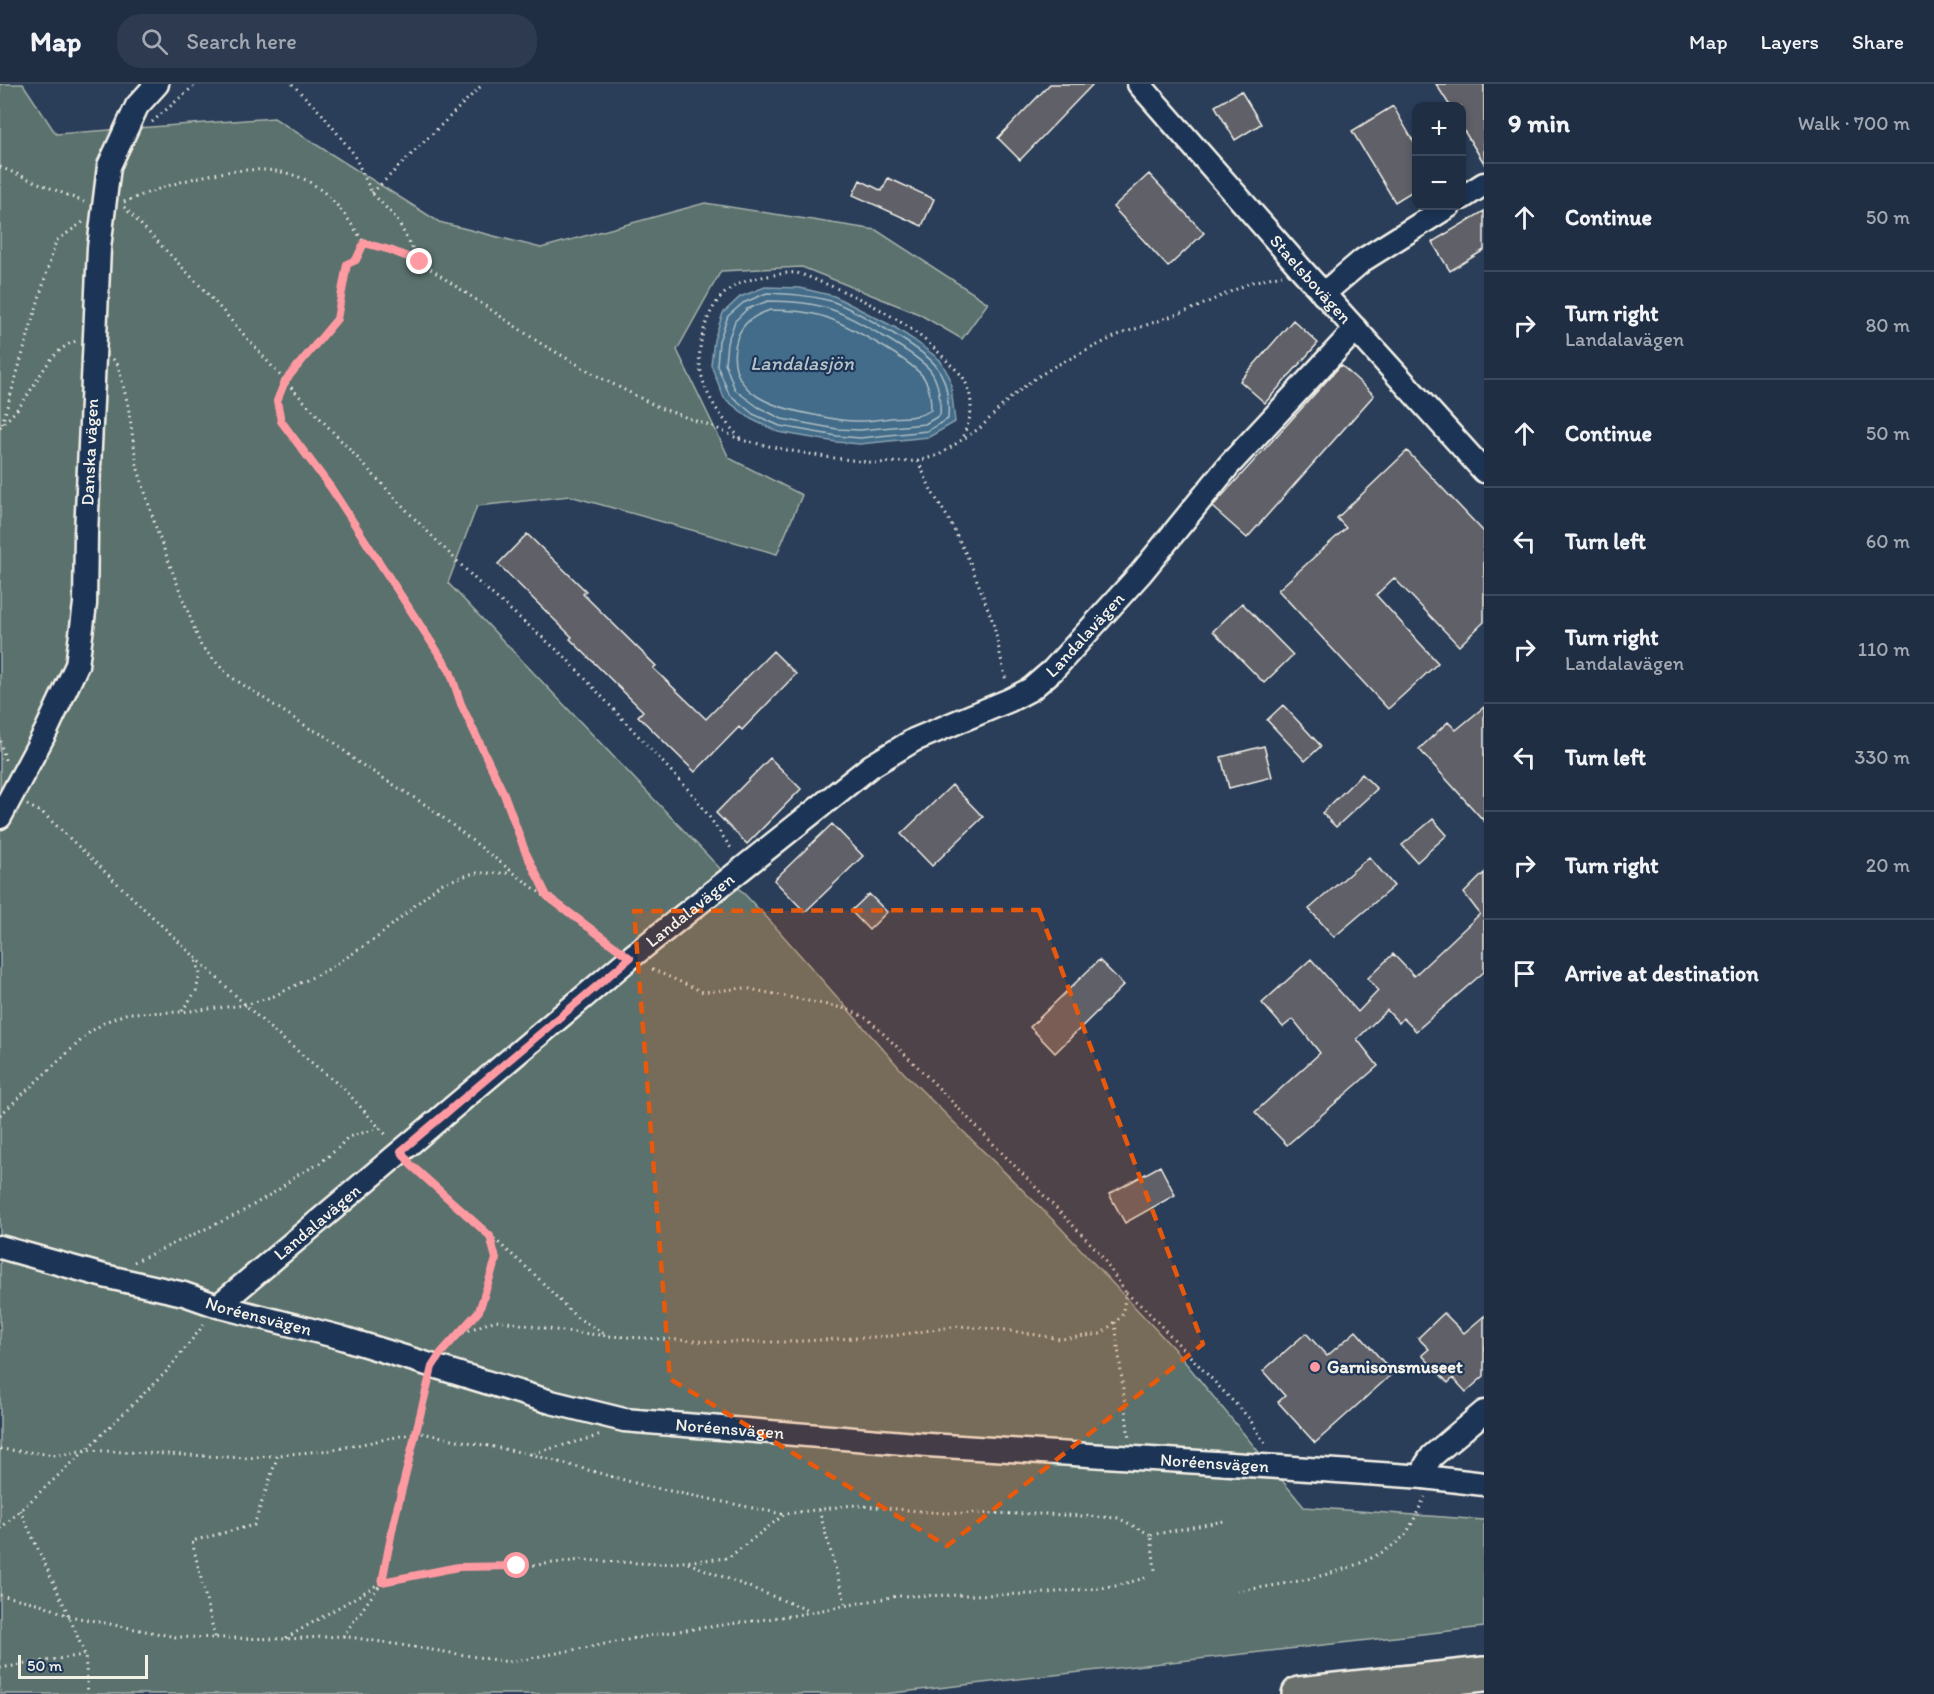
<!DOCTYPE html>
<meta charset="utf-8">
<style>
body{margin:0;font-family:Itim,sans-serif;background:#2d3a4f;color:#f1f3f6}
.controls{position:absolute;right:18px;top:18px;display:grid;overflow:hidden;border-radius:12px;box-shadow:0 3px 9px #0003}
.controls button{width:54px;height:54px;display:grid;place-items:center;padding:0;border:0;border-bottom:2px solid #3d4a5d;background:#202e44;color:#f1f3f6;font:30px sans-serif}
.scale{position:absolute;left:18px;bottom:15px;width:130px;box-sizing:border-box;padding-left:6px;border:3px solid #f4f1e8;border-top:0;font-size:16px;line-height:21px;white-space:nowrap;color:#f4f1e8;-webkit-text-stroke:4px #1d3557;paint-order:stroke}
.stop{position:absolute;width:18px;height:18px;margin:-14px;border:4px solid #ff9aa2;border-radius:50%;background:#fff}
.stop.end{background:#ff9aa2;border-color:#fff;box-shadow:0 2px 6px #0008}
.list{margin:0;padding:0;list-style:none}
h2{display:flex;justify-content:space-between;align-items:center;height:78px;margin:0;padding:0 24px;font-size:26px}
h2 small{font-size:20px;font-weight:400;color:#a2a8b2}
.list li{display:grid;grid-template-columns:39px 1fr auto;gap:18px;align-items:center;box-sizing:border-box;height:108px;padding:0 24px;border-top:2px solid #3d4a5d}
.list b{display:block;font-size:22px;white-space:nowrap}
.list p{margin:0;font-size:20px;white-space:nowrap;color:#a2a8b2}
.list em{font-size:20px;font-style:normal;color:#a2a8b2}
.icon{flex:none;width:33px;height:33px;fill:none;stroke:currentColor;stroke-width:2;stroke-linecap:round;stroke-linejoin:round}
.map{position:relative;flex:none;width:1484px;height:1610px;overflow:hidden}
header{display:flex;align-items:center;gap:36px;box-sizing:border-box;height:84px;padding:0 30px;background:#202e44;border-bottom:2px solid #3d4a5d}
header strong{font-size:28px}
nav{display:flex;gap:33px;margin-inline-start:auto;font-size:21px}
.search{width:420px;height:54px;background:#2d3a4f;display:flex;align-items:center;gap:15px;box-sizing:border-box;padding:0 21px;border-radius:24px;color:#a2a8b2;font-size:22px}
main{display:flex}
aside{flex:1;background:#202e44}
.map>svg:first-child{display:block}
.green{fill:#5a716d;stroke:#a7b1aa;stroke-width:1.5}
.water{fill:#426c89;stroke:#89a1af;stroke-width:1.5}
.lines{fill:none;stroke-linecap:round;stroke-linejoin:round}
.shore{stroke:#adbcc2;stroke-width:1.5}
.building{fill:#5e6068;stroke:#f4f1e8;stroke-width:1.5}
.minor-casing{stroke:#f4f1e8;stroke-width:27}
.highway-casing{stroke:#f4f1e8;stroke-width:38}
.path{stroke:#f4f1e8;stroke-width:3;stroke-dasharray:1.5 4.5;stroke-linecap:butt}
.minor{stroke:#1d3557;stroke-width:22}
.highway{stroke:#6b706d;stroke-width:33}
.route{stroke:#ff9aa2;stroke-width:8}
.marked{fill:#e8590c;fill-opacity:0.2;stroke:#e8590c;stroke-width:4.5;stroke-dasharray:12 8;stroke-linejoin:round}
.poi-dot{fill:#ff9aa2;stroke:#1d3557;stroke-width:2}
.labels{text-anchor:middle;dominant-baseline:central;stroke-width:4.5;stroke-linejoin:round;paint-order:stroke}
.street-label{font-size:18px;fill:#f4f1e8;stroke:#1d3557}
.poi-label{font-size:18px;font-weight:bold;fill:#f4f1e8;stroke:#1d3557;text-anchor:start}
.water-label{font-size:20px;font-style:italic;fill:#b6c2c7;stroke:#1d3557}
</style>
<header>
<strong>Map</strong>
<div class="search"><svg class="icon" aria-label="search" viewBox="0 0 24 24"><circle cx="10" cy="10" r="6"/><path d="M15 15l6 6"/></svg>Search here</div>
<nav><a>Map</a><a>Layers</a><a>Share</a></nav>
</header>
<main>
<div class="map">
<svg width="1484" height="1610" viewBox="0 0 1484 1610">
<rect width="100%" height="100%" fill="#2a3e5a"/>
<filter id="ink" filterUnits="userSpaceOnUse"><feTurbulence type="fractalNoise" baseFrequency=".0167" numOctaves="2"/><feDisplacementMap in="SourceGraphic" scale="12" xChannelSelector="R" yChannelSelector="G"/><feConvolveMatrix kernelMatrix="1 2 1 2 8 2 1 2 1" color-interpolation-filters="sRGB"/></filter>
<g filter="url(#ink)">
<!-- green -->
<path class="green" d="M 0,0 L 23,0 L 56,50 L 274,34 L 439,138 L 541,164 L 705,119 L 876,146 L 988,219 L 962,255 L 919,230 L 802,183 L 721,187 L 677,266 L 729,374 L 802,411 L 777,470 L 570,412 L 477,422 L 448,499 L 771,838 L 904,989 L 1057,1140 L 1175,1266 L 1304,1423 L 1484,1436 L 1484,1543 L 884,1610 L 0,1610 Z"/>
<!-- water -->
<path class="water" d="M 765,203 L 800,204 L 834,212 L 894,243 L 914,256 L 940,276 L 950,294 L 955,338 L 929,353 L 860,360 L 836,358 L 778,348 L 751,335 L 724,314 L 711,281 L 714,256 L 723,229 L 740,213 Z"/>
<g class="lines">
<!-- shore -->
<path class="shore" d="M 767,209 C 789,210 809,211 831,217 C 852,224 924,265 936,282 C 947,296 949,318 948,335 L 927,347 L 860,354 L 837,352 L 780,342 L 753,330 L 729,310 L 717,281 L 719,257 L 728,232 L 743,219 Z
M 768,217 C 788,217 808,218 827,224 C 848,230 917,270 930,286 C 939,298 941,317 940,331 L 925,340 L 860,346 L 837,345 L 782,335 L 758,323 L 735,306 L 725,279 L 727,259 L 735,237 L 747,225 Z
M 770,226 C 789,226 807,227 825,233 C 846,240 913,277 924,294 C 930,303 931,315 931,326 C 919,334 905,333 891,334 C 881,335 870,337 860,337 C 844,338 829,334 814,331 C 777,324 728,312 735,263 C 739,241 750,233 770,226 Z"/>
</g>
<!-- building -->
<path class="building" d="M 1050,0 L 1093,0 L 1020,76 L 998,54 Z
M 1436,0 L 1484,0 L 1484,79 L 1461,42 L 1461,22 L 1450,22 Z
M 1241,7 L 1261,40 L 1235,56 L 1215,22 Z
M 1393,22 L 1416,62 L 1416,105 L 1395,118 L 1352,47 Z
M 1149,90 L 1204,149 L 1168,183 L 1113,123 Z
M 888,94 L 934,115 L 922,142 L 853,111 L 860,96 L 882,107 Z
M 1484,127 L 1484,166 L 1450,187 L 1432,158 Z
M 1293,236 L 1318,259 L 1265,319 L 1240,297 Z
M 1341,281 L 1374,311 L 1247,454 L 1212,423 Z
M 1407,367 L 1484,448 L 1484,538 L 1459,562 L 1394,494 L 1376,511 L 1438,579 L 1388,625 L 1278,506 L 1346,444 L 1337,434 Z
M 527,450 L 586,507 L 583,510 L 656,582 L 653,584 L 706,635 L 773,567 L 796,590 L 742,646 L 739,643 L 695,688 L 638,632 L 643,627 L 570,555 L 572,553 L 498,480 Z
M 1242,519 L 1293,571 L 1264,599 L 1213,547 Z
M 1283,621 L 1321,662 L 1305,677 L 1267,636 Z
M 1484,623 L 1484,737 L 1419,665 L 1448,638 L 1456,646 Z
M 1264,662 L 1272,693 L 1229,704 L 1221,673 Z
M 770,674 L 801,705 L 747,760 L 716,729 Z
M 1362,690 L 1377,705 L 1336,743 L 1322,729 Z
M 952,701 L 983,733 L 932,782 L 901,750 Z
M 1433,735 L 1447,751 L 1417,778 L 1402,761 Z
M 832,740 L 863,772 L 805,828 L 774,796 Z
M 1369,773 L 1394,802 L 1334,853 L 1309,825 Z
M 1484,789 L 1484,888 L 1416,947 L 1403,934 L 1399,939 L 1387,926 L 1357,955 L 1378,982 L 1287,1061 L 1255,1028 L 1320,969 L 1293,935 L 1283,943 L 1262,919 L 1311,875 L 1358,928 L 1378,907 L 1368,894 L 1393,870 L 1414,892 L 1480,830 L 1464,809 Z
M 869,810 L 887,828 L 869,846 L 851,827 Z
M 1099,876 L 1124,901 L 1055,969 L 1030,943 Z
M 1160,1082 L 1175,1111 L 1125,1139 L 1109,1110 Z
M 1444,1229 L 1464,1249 L 1484,1232 L 1484,1292 L 1466,1308 L 1453,1294 L 1448,1299 L 1422,1271 L 1429,1265 L 1418,1254 Z
M 1356,1247 L 1393,1289 L 1315,1359 L 1278,1318 L 1285,1312 L 1263,1287 L 1306,1249 L 1327,1272 Z"/>
<g class="lines">
<defs>
<g id="minor">
<path id="s1" d="M 1139,0 L 1302,186 L 1484,387"/>
<path d="M 1462,114 L 1484,100"/>
<path d="M 1323,210 L 1363,176 L 1449,122"/>
<path id="s2" d="M 0,733 L 46,647 L 77,581 L 85,520 L 86,450 L 99,164 L 109,82 L 137,22 L 157,0"/>
<path id="s3" d="M 0,1163 L 104,1192 L 184,1210 L 218,1222 L 339,1253 L 551,1318 L 624,1336 L 928,1361 L 1279,1383 L 1424,1393 L 1484,1400"/>
<path id="s4" d="M 218,1222 L 630,874 L 871,682 L 914,656 L 1010,616 L 1031,605 L 1053,586 L 1141,489 L 1229,381 L 1356,245"/>
<path d="M 1424,1393 L 1426,1381 L 1432,1372 L 1484,1328"/>
</g>
<path id="highway" d="M 1299,1610 L 1484,1590"/>
</defs>
<!-- minor casing -->
<use href="#minor" class="minor-casing"/>
<!-- highway casing -->
<use href="#highway" class="highway-casing"/>
<!-- path -->
<path class="path" d="M 292,0 L 322,30 L 353,69 L 372,109 L 396,134 L 420,178 L 540,259 L 603,295 L 660,324 L 716,344 L 741,356 L 787,366 L 826,373 L 877,379 L 918,377 L 939,371 L 980,344 L 1007,317 L 1031,297 L 1055,282 L 1118,251 L 1195,224 L 1252,198 L 1282,191
M 152,38 L 196,0
M 0,83 L 84,118
M 372,109 L 483,0
M 124,118 C 175,97 268,66 317,103 C 337,117 351,139 364,159 L 390,166 L 418,178
M 124,123 L 206,208 L 285,297 L 414,434 L 478,498 L 565,573 L 696,714 L 733,767
M 364,159 L 356,176 L 347,180 L 337,235 L 285,297 L 277,317 L 281,337 L 331,404 L 437,564 L 450,587 L 461,620 L 504,710 L 525,767 L 546,811
M 113,275 L 118,281 L 128,321 L 137,382 L 157,447 L 201,562 L 228,591 L 309,644 L 328,653 L 356,677 L 429,723 L 514,789 L 585,843 L 616,863
M 2,340 L 56,157 L 83,138
M 0,343 C 8,335 16,327 23,318 C 38,297 50,266 76,257
M 740,354 C 712,324 691,292 703,249 C 714,209 734,196 774,191 C 781,190 790,188 796,189 C 803,190 811,194 818,197 C 866,215 913,240 948,278 C 954,284 963,291 966,299 C 975,320 971,336 961,356
M 918,377 L 932,408 L 948,434 L 970,478 L 993,538 L 1006,597
M 0,657 L 6,679
M 27,721 L 43,729 L 273,947 L 344,1005 L 388,1053
M 182,927 L 196,907 L 200,890 L 196,876
M 0,1031 L 90,948 L 107,937 L 128,929 L 181,928 L 245,921 L 274,912 L 329,885 L 379,852 L 440,800 L 474,789 L 512,789
M 413,1083 L 535,1191 L 576,1233 L 607,1251
M 134,1178 L 240,1129 L 278,1106 L 297,1091 L 319,1080 L 337,1065 L 348,1053 L 380,1044
M 1126,1209 L 1145,1225 L 1249,1334 L 1267,1363
M 1115,1238 L 1129,1355
M 460,1248 L 479,1227 L 496,1175 L 490,1152
M 445,1264 L 459,1250 L 496,1236 L 555,1246 L 608,1252 L 714,1258 L 785,1258 L 891,1252 L 959,1242 L 1006,1246 L 1061,1255 L 1101,1250 L 1122,1232 L 1126,1209 L 1098,1167 L 917,982 L 868,935 L 847,925 L 745,904 L 703,908 L 649,884
M 416,1348 L 530,1370 L 602,1351
M 0,1365 L 56,1371 L 86,1366 L 247,1374 L 332,1366 L 416,1349
M 530,1370 L 646,1402 L 782,1430
M 20,1426 L 69,1532 L 85,1571 L 88,1610
M 819,1426 L 846,1522
M 0,1445 L 86,1366 L 167,1287 L 206,1238
M 1151,1451 L 1224,1437
M 688,1479 L 810,1527
M 1237,1507 C 1288,1500 1364,1489 1403,1453 C 1411,1445 1419,1423 1425,1413
M 0,1511 L 41,1520 L 69,1532 L 176,1553 L 285,1555 L 343,1552 L 382,1498 L 394,1437 L 428,1299
M 343,1552 L 509,1578 L 664,1549 L 796,1531 L 897,1512 L 1034,1510 L 1112,1503 L 1145,1494
M 215,1553 L 192,1457 L 254,1441 L 278,1371
M 286,1554 L 382,1498 L 458,1483 L 517,1483 L 581,1476 L 658,1480 L 728,1474 L 785,1430 L 853,1421 L 941,1429 L 1046,1430 L 1118,1434 L 1151,1451 L 1155,1486
M 0,1584 L 84,1571"/>
<!-- minor -->
<use href="#minor" class="minor"/>
<!-- highway -->
<use href="#highway" class="highway"/>
</g>
</g>
<g class="lines" filter="url(#ink)">
<!-- route -->
<path class="route" d="M 420,178 L 390,166 L 364,159 L 356,176 L 347,180 L 337,235 L 285,297 L 277,317 L 281,337 L 331,404 L 450,587 L 461,620 L 504,710 L 525,767 L 547,812 L 630,874 L 401,1067 L 411,1081 L 490,1152 L 496,1175 L 479,1227 L 441,1269 L 432,1283 L 394,1437 L 382,1498 L 458,1483 L 517,1482"/>
</g>
<!-- marked area -->
<path class="marked" d="M 1039,826 L 1203,1260 L 947,1462 L 670,1295 L 634,827 Z"/>
<!-- markers -->
<circle class="poi-dot" cx="1315" cy="1283" r="6"/>
<g class="labels">
<!-- street labels -->
<g class="street-label">
<text stroke="none"><textPath href="#s1" startOffset="260">Staelsbovägen</textPath></text>
<text stroke="none"><textPath href="#s2" startOffset="384">Danska vägen</textPath></text>
<text stroke="none"><textPath href="#s4" startOffset="1102">Landalavägen</textPath></text>
<text stroke="none"><textPath href="#s4" startOffset="616">Landalavägen</textPath></text>
<text stroke="none"><textPath href="#s4" startOffset="130">Landalavägen</textPath></text>
<text stroke="none"><textPath href="#s3" startOffset="268">Noréensvägen</textPath></text>
<text stroke="none"><textPath href="#s3" startOffset="754">Noréensvägen</textPath></text>
<text stroke="none"><textPath href="#s3" startOffset="1240">Noréensvägen</textPath></text>
</g>
<!-- poi labels -->
<g class="poi-label">
<text x="1327" y="1283">Garnisonsmuseet</text>
</g>
<!-- water labels -->
<g class="water-label">
<text x="802" y="279">Landalasjön</text>
</g>
</g>
</svg>
<div class="controls">
<button>+</button>
<button>−</button>
</div>
<div class="scale">50 m</div>
<div class="stop" style="left:517px;top:1482px"></div>
<div class="stop end" style="left:420px;top:178px"></div>
</div>
<aside>
<h2>9 min<small>Walk · 700 m</small></h2>
<ul class="list">
<li><svg class="icon" aria-label="ahead" viewBox="0 0 24 24"><path d="M12 20V5M6 11l6-6 6 6"/></svg><div><b>Continue</b></div><em>50 m</em></li>
<li><svg class="icon" aria-label="right" viewBox="0 0 24 24"><path d="M7 20v-9h11M14 6l5 5-5 5"/></svg><div><b>Turn right</b><p>Landalavägen</p></div><em>80 m</em></li>
<li><svg class="icon" aria-label="ahead" viewBox="0 0 24 24"><path d="M12 20V5M6 11l6-6 6 6"/></svg><div><b>Continue</b></div><em>50 m</em></li>
<li><svg class="icon" aria-label="left" viewBox="0 0 24 24"><path d="M17 20v-9H6M10 6l-5 5 5 5"/></svg><div><b>Turn left</b></div><em>60 m</em></li>
<li><svg class="icon" aria-label="right" viewBox="0 0 24 24"><path d="M7 20v-9h11M14 6l5 5-5 5"/></svg><div><b>Turn right</b><p>Landalavägen</p></div><em>110 m</em></li>
<li><svg class="icon" aria-label="left" viewBox="0 0 24 24"><path d="M17 20v-9H6M10 6l-5 5 5 5"/></svg><div><b>Turn left</b></div><em>330 m</em></li>
<li><svg class="icon" aria-label="right" viewBox="0 0 24 24"><path d="M7 20v-9h11M14 6l5 5-5 5"/></svg><div><b>Turn right</b></div><em>20 m</em></li>
<li><svg class="icon" aria-label="arrive" viewBox="0 0 24 24"><path d="M6 21V4h12l-3 4 3 4H6"/></svg><div><b>Arrive at destination</b></div></li>
</ul>
</aside>
</main>
